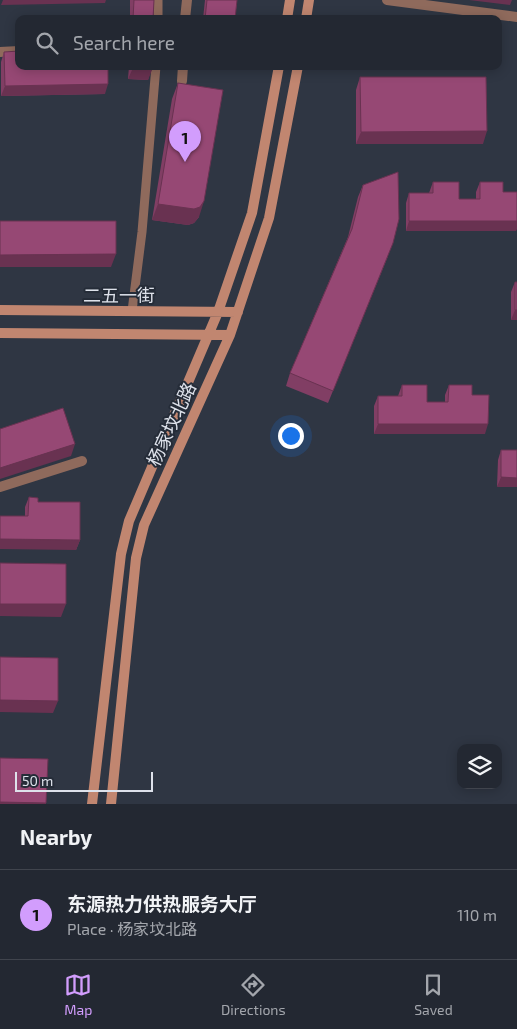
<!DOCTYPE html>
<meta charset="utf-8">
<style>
body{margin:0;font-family:"Exo 2","Noto Sans SC",sans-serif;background:#2b303a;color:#f1f3f6}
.controls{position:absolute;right:15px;bottom:15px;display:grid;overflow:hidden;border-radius:10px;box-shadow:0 2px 12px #0003}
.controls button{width:45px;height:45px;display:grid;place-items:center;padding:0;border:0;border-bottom:1px solid #40444d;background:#232832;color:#f1f3f6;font:25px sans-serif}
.scale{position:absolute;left:15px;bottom:12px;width:138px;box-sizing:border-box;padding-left:5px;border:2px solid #dee2eb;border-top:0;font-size:14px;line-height:18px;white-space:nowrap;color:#dee2eb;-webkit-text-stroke:4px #252c38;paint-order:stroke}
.you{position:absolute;left:290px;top:435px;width:18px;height:18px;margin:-12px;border:4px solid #fff;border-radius:50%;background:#1a73e8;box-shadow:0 0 0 8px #1a73e833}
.badge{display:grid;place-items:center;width:32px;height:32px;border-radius:50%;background:#d29dfd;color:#111;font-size:16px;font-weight:700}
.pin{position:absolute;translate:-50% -41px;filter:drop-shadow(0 1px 2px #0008)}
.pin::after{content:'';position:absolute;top:26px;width:18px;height:15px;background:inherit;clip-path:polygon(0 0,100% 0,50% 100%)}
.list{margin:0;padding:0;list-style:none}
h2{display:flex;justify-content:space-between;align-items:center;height:65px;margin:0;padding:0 20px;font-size:21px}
h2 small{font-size:16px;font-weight:400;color:#a3a6ac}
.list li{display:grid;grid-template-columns:32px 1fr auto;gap:15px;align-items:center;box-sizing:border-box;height:90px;padding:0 20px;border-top:1px solid #40444d}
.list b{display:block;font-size:19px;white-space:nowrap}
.list p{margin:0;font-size:16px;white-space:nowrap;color:#a3a6ac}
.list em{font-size:16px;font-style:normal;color:#a3a6ac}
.icon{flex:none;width:28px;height:28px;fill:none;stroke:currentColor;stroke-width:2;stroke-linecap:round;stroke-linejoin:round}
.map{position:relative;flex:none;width:517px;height:804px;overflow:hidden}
.search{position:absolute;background:#232832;box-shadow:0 2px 12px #0003;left:15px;right:15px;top:15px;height:55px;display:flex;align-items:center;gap:12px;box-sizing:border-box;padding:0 18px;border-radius:10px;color:#a3a6ac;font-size:19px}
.sheet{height:155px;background:#232832}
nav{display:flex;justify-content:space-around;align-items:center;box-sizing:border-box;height:70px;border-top:1px solid #40444d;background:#232832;font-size:14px;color:#a3a6ac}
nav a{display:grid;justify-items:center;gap:2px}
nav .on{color:#d29dfd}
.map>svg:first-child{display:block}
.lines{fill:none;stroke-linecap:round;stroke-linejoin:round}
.lane{stroke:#8f6a5c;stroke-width:9}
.street{stroke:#8f6a5c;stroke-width:10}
.secondary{stroke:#c18670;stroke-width:10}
.wall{fill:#813e64}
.shaded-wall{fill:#693251}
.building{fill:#964874;stroke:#693251}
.labels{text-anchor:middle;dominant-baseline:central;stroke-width:4;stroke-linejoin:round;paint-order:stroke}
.street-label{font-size:18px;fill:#dee2eb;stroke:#252c38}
</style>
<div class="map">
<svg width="517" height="804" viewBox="0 0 517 804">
<rect width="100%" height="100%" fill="#2f3643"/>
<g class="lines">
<!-- lane -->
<path class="lane" d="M 158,19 L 158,0
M 132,311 L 142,232 L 156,66"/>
<!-- street -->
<path class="street" d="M 387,0 L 517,17
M 185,19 L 187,0
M 0,52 L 19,51
M 182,81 L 183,66
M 0,487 L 82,461"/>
<!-- secondary -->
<path class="secondary" d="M 287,19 L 290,0
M 306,19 L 309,0
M 0,310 L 238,312
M 0,333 L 230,335
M 92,804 L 121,554 L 129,521 L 218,312 L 252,213 L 279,66
M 111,804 L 136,558 L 144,525 L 230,335 L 269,218 L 298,66"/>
</g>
<!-- wall -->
<path class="wall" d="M 130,0 L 154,0 L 153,19 L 130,19 Z
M 205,0 L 237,0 L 235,19 L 203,19 Z
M 4,52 L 105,94 L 1,96 L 1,62 Z
M 129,66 L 152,66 L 148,80 L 128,79 Z
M 360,77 L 483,144 L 356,144 L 356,90 Z
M 178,83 L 199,217 L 194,223 L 188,225 L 152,220 L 172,99 Z
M 433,182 L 459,199 L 476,199 L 476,192 L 480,182 L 503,192 L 517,192 L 516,231 L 406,231 L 406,203 L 409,193 L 429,193 Z
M 363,185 L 388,256 L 328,403 L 286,386 L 290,373 L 348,237 L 358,197 Z
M 515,282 L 517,320 L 511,320 L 511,292 Z
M 402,385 L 427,402 L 445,402 L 445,395 L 449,385 L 472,395 L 485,434 L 374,434 L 374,406 L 378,396 L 398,396 Z
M 501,450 L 517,450 L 497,487 L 498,460 Z
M 29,497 L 38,502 L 80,540 L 76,550 L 25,516 L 25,507 Z"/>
<!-- shaded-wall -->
<path class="shaded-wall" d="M 3,0 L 106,0 L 105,3 L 1,5 Z
M 469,0 L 512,0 L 510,5 Z
M 132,70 L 152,70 L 148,80 L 128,79 Z
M 108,84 L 105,94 L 1,96 L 5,86 Z
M 487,131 L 483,144 L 356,144 L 361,132 Z
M 204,201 L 199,217 L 194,223 L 188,225 L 152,220 L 158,204 Z
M 409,221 L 517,221 L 517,229 L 516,231 L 406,231 Z
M 116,254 L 111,267 L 0,267 L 0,255 Z
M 515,310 L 517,310 L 517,320 L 511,320 Z
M 378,424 L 488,424 L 485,434 L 374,434 Z
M 75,444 L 71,456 L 0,479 L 0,468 Z
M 501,477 L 517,478 L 517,487 L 497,487 Z
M 0,539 L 80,540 L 76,550 L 0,549 Z
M 0,604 L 66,604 L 61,617 L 0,616 Z
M 0,700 L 58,701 L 53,713 L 0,712 Z
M 0,802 L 46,803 L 46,804 L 0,804 Z"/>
<!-- building -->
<path class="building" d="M 134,0 L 154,0 L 153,19 L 133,19 Z
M 207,0 L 237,0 L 235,19 L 205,19 Z
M 19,51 L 19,66 L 108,66 L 108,84 L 5,86 L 4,52 Z
M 132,66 L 152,66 L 152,70 L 132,70 Z
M 360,77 L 486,77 L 487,131 L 361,132 Z
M 178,83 L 223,90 L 204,201 L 200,207 L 194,209 L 158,204 Z
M 398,172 L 399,219 L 393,243 L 333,391 L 290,373 L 352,229 L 363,185 Z
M 433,182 L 459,182 L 459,199 L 480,199 L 480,182 L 503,182 L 503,192 L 517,192 L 517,221 L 409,221 L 409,193 L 433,193 Z
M 0,221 L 116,221 L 116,254 L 0,255 Z
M 515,282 L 517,282 L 517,310 L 515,310 Z
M 402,385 L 427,385 L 427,402 L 448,402 L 449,385 L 472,385 L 472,395 L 489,395 L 488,424 L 378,424 L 378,396 L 402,396 Z
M 63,408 L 75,444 L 0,468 L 0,429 Z
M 501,450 L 517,450 L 517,478 L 501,477 Z
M 29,497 L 38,498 L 38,502 L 80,502 L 80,540 L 0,539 L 0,516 L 28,516 Z
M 0,563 L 66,564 L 66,604 L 0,604 Z
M 0,657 L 58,658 L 58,701 L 0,700 Z
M 0,758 L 48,759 L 46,803 L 0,802 Z"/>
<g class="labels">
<!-- street labels -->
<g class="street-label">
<text x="119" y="295">二五一街</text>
<text transform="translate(171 424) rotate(-65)">杨家坟北路</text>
</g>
</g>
</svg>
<div class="controls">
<button><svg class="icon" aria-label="layers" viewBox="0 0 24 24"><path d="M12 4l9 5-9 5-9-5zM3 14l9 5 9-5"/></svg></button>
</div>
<div class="scale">50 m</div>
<div class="you"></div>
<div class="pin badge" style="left:185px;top:162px">1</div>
<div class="search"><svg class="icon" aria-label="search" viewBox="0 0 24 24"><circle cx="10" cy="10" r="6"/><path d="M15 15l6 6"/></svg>Search here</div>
</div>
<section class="sheet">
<h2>Nearby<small></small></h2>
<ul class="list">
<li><span class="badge">1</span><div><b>东源热力供热服务大厅</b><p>Place · 杨家坟北路</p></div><em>110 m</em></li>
</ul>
</section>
<nav>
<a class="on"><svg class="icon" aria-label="map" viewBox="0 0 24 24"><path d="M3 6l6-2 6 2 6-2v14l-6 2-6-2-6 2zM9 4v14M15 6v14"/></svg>Map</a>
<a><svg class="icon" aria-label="directions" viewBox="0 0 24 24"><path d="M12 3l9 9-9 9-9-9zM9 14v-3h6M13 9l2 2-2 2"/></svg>Directions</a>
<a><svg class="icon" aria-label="saved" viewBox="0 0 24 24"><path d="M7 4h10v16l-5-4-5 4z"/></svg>Saved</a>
</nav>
